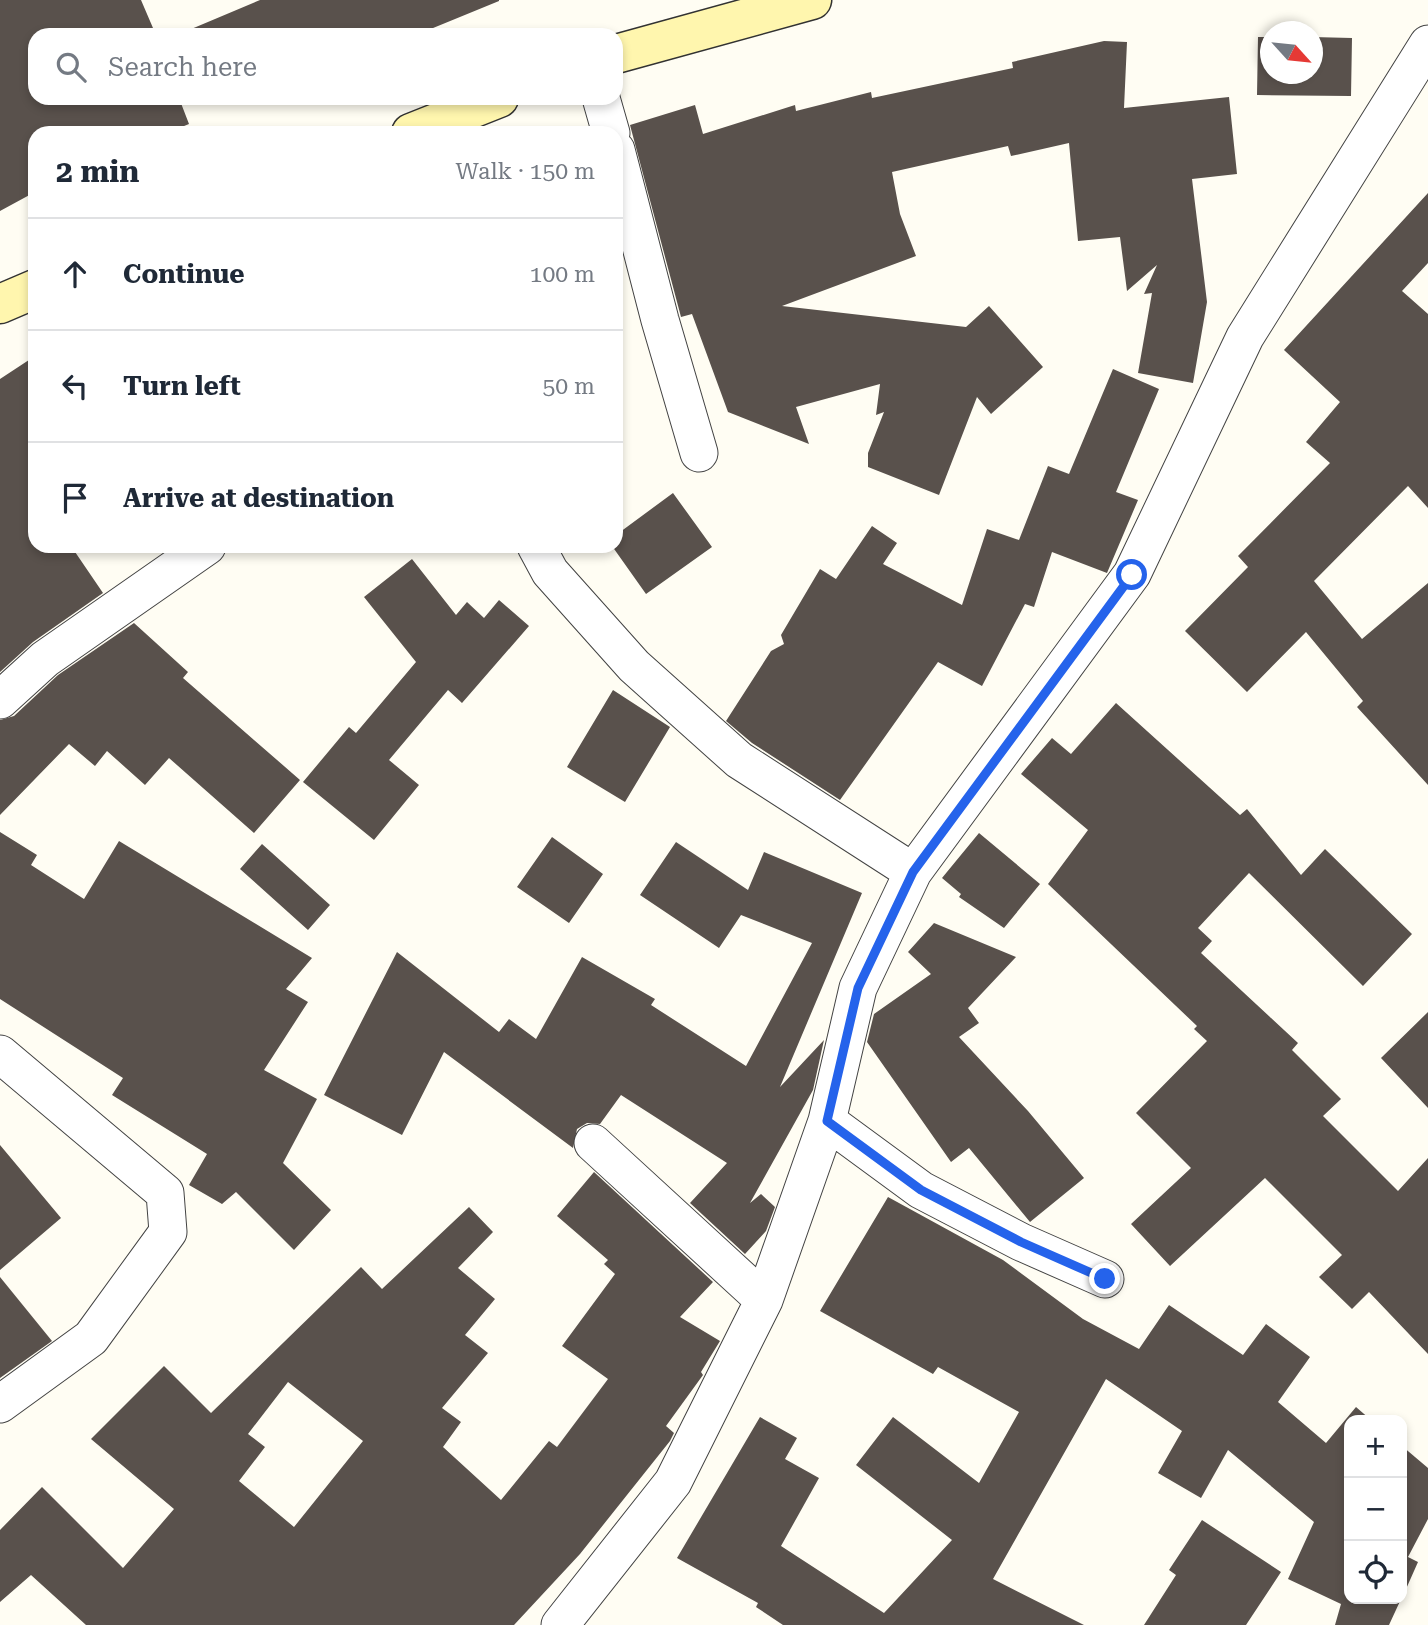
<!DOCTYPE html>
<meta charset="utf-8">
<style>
body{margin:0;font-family:"Roboto Serif",serif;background:#f2f2f3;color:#1f2937}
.controls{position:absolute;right:21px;bottom:21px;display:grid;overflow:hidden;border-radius:14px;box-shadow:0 4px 10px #0003}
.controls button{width:63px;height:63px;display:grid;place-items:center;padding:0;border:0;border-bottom:2px solid #e0e1e3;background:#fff;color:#1f2937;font:35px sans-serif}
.compass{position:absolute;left:1260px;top:21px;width:63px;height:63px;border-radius:50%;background:#fff;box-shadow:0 4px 10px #0003;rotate:117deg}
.stop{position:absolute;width:21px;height:21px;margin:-16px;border:5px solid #2563eb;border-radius:50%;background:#fff}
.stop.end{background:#2563eb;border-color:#fff;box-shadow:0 2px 7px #0008}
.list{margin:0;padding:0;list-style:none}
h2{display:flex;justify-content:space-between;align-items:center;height:91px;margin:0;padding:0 28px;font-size:30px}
h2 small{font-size:23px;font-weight:400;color:#747a83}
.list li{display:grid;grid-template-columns:46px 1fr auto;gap:21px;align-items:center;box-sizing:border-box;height:112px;padding:0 28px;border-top:2px solid #e0e1e3}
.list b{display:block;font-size:26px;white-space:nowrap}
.list em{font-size:23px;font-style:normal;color:#747a83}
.icon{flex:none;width:38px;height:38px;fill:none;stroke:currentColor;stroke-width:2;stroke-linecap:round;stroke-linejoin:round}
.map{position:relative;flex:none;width:1428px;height:1625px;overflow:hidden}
.search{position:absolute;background:#fff;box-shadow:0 4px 10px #0003;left:28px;top:28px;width:595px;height:77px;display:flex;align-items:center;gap:18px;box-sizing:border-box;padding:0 24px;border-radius:21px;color:#747a83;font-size:26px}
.panel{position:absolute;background:#fff;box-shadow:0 4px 10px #0003;left:28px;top:126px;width:595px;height:427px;border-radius:21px}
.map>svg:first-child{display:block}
.building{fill:#59514c;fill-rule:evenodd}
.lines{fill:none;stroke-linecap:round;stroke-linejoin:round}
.minor-casing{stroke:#434343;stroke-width:39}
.secondary-casing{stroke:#323232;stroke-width:41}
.minor{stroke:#fff;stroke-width:37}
.secondary{stroke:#fff6ae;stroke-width:38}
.route{stroke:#2563eb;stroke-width:9}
</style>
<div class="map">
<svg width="1428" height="1625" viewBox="0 0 1428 1625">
<rect width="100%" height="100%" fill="#fffdf3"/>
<!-- building -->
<path class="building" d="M 0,0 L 141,0 L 156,35 L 35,35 L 35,98 L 179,98 L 189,124 L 167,133 L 35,133 L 35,192 L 0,211 Z
M 260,0 L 499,0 L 499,1 L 416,35 L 177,35 Z
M 1258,37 L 1270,37 L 1270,74 L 1312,74 L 1312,37 L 1352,38 L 1351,96 L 1257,95 Z
M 1104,41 L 1127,42 L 1124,108 L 1229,97 L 1237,174 L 1192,179 L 1207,302 L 1193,383 L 1138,373 L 1152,293 L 1144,294 L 1157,265 L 1127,291 L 1120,237 L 1078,241 L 1069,143 L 1011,156 L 1008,146 L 892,172 L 900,214 L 916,256 L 782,306 L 966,327 L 989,306 L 1043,367 L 991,414 L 977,397 L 939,495 L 868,467 L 868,453 L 884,412 L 876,415 L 880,384 L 796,407 L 809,444 L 728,412 L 692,314 L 681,317 L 630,125 L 695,105 L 703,134 L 795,105 L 796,111 L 871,92 L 872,98 L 1013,68 L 1012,62 Z
M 1428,193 L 1428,263 L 1402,291 L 1428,314 L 1428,508 L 1408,486 L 1314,581 L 1362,639 L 1428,583 L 1428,785 L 1357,707 L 1363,701 L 1306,632 L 1247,692 L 1185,631 L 1248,567 L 1238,556 L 1330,463 L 1306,442 L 1340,402 L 1284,350 Z
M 35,356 L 35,546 L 71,546 L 103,593 L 33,642 L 0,672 L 0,379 Z
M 1113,369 L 1159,389 L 1116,492 L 1138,500 L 1107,573 L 1052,552 L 1034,607 L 1025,604 L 982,686 L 938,662 L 840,800 L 752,743 L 726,721 L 771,651 L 784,644 L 781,635 L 820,569 L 836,579 L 872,526 L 897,543 L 883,564 L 962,605 L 987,529 L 1019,540 L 1048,466 L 1069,474 Z
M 673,493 L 712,547 L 646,594 L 612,546 L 616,546 L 616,535 Z
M 412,559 L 456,615 L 467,602 L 484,618 L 499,600 L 529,626 L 462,703 L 448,690 L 389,760 L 419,785 L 374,840 L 303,782 L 349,727 L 356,733 L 416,662 L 364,597 Z
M 134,623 L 188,672 L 183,678 L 300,780 L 254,833 L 169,758 L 145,785 L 107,751 L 95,766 L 69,744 L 0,815 L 0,720 L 14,716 L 58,675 Z
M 613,690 L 670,727 L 625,802 L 567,767 Z
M 1116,703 L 1240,815 L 1247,809 L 1301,875 L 1325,849 L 1412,934 L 1363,986 L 1249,873 L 1198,928 L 1212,941 L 1201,953 L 1298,1043 L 1292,1050 L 1341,1099 L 1323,1116 L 1398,1191 L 1428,1158 L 1428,1354 L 1369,1292 L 1352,1309 L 1319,1277 L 1342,1255 L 1265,1178 L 1170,1266 L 1131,1224 L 1191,1168 L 1136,1113 L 1207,1041 L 1194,1029 L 1197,1026 L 1048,884 L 1088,830 L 1021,774 L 1052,738 L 1071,754 Z
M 0,832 L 37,855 L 31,865 L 84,899 L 119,841 L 312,958 L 286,989 L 308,1002 L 264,1070 L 317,1099 L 283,1163 L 331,1210 L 294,1250 L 236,1192 L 222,1204 L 189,1185 L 207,1154 L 112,1095 L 123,1078 L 0,999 Z
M 979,833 L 1040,884 L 1004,928 L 959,897 L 961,894 L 942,878 Z
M 552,837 L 603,874 L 569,923 L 517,887 Z
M 676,842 L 748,890 L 764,852 L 862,893 L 780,1087 L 824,1040 L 813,1090 L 750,1203 L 761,1194 L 775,1207 L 766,1231 L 745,1254 L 690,1203 L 727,1163 L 621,1095 L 600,1124 L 587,1123 L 577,1129 L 573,1148 L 444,1052 L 402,1135 L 324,1095 L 397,952 L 499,1032 L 509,1019 L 536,1039 L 582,957 L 655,999 L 651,1005 L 746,1066 L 812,943 L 741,915 L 719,948 L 640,895 Z
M 262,844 L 330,905 L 308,930 L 240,869 Z
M 934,923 L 1016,957 L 968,1008 L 979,1023 L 959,1037 L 1028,1111 L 1084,1178 L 1030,1222 L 969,1148 L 951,1162 L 867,1042 L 874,1014 L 931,974 L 908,952 Z
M 1428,1012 L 1428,1108 L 1381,1058 Z
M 0,1145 L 61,1218 L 0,1270 Z
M 594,1172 L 713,1282 L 680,1317 L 720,1341 L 701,1372 L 703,1375 L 666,1426 L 674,1433 L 670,1441 L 580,1554 L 514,1625 L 86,1625 L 31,1575 L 0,1602 L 0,1530 L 42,1487 L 123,1568 L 174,1509 L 91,1439 L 164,1366 L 211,1413 L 361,1267 L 382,1289 L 469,1207 L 493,1232 L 458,1268 L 495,1299 L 465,1335 L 488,1353 L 442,1408 L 461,1422 L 443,1447 L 501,1500 L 549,1441 L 557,1447 L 608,1379 L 562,1346 L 615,1274 L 604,1264 L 608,1260 L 557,1216 ZM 288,1382 L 363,1441 L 294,1527 L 239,1481 L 265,1447 L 248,1434 Z
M 888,1197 L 1003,1260 L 1083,1319 L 1139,1349 L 1169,1305 L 1243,1355 L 1266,1324 L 1310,1357 L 1278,1402 L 1326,1443 L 1356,1407 L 1371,1420 L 1349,1420 L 1349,1599 L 1401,1599 L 1389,1625 L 1335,1625 L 1341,1604 L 1288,1579 L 1314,1522 L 1228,1450 L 1201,1498 L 1158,1473 L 1182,1431 L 1106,1379 L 993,1579 L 1084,1625 L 783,1625 L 756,1607 L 758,1603 L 677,1558 L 760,1417 L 797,1438 L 785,1459 L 819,1478 L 781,1546 L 884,1613 L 952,1540 L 856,1465 L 893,1417 L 979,1483 L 1019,1412 L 938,1367 L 933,1374 L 820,1311 Z
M 0,1277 L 52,1341 L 0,1378 Z
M 1402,1446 L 1428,1468 L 1428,1519 L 1408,1557 L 1418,1562 L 1402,1598 Z
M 1202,1520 L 1281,1572 L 1246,1625 L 1144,1625 L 1176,1575 L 1169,1570 Z"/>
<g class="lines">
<defs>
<path id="minor" d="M 601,98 L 611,133
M 616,150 L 660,320 L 699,453
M 536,546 L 550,572 L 634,666 L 739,760 L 913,872
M 0,700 L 45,659 L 207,546
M 0,1054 L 165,1193 L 168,1232 L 91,1338 L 0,1404
M 827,1121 L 921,1190 L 1021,1242 L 1105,1279
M 593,1143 L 764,1300
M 560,1625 L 673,1482 L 764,1300 L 827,1121 L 858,988 L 913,872 L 1132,574 L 1245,337 L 1428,44"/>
<path id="secondary" d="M 616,54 L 812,0
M 411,133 L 499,98
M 0,304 L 35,289"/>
</defs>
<!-- minor casing -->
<use href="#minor" class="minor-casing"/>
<!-- secondary casing -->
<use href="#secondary" class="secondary-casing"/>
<!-- minor -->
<use href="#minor" class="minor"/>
<!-- secondary -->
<use href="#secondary" class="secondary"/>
</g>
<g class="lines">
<!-- route -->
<path class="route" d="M 1105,1279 L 1021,1242 L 921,1190 L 827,1121 L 858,988 L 913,872 L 1132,575"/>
</g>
</svg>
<div class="controls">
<button>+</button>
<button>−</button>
<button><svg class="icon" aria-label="locate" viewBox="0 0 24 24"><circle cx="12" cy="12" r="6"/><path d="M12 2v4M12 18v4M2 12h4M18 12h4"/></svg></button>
</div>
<svg class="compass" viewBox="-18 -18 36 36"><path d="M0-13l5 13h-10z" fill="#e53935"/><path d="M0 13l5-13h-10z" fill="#747a83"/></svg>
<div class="stop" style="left:1132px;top:575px"></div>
<div class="stop end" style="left:1105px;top:1279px"></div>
<div class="search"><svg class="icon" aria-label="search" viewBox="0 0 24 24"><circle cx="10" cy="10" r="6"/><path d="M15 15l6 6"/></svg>Search here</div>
<section class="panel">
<h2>2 min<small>Walk · 150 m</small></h2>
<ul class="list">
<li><svg class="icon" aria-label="ahead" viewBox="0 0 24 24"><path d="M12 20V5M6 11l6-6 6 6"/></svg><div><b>Continue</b></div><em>100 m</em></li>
<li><svg class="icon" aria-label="left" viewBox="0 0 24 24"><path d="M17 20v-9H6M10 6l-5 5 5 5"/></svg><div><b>Turn left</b></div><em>50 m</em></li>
<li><svg class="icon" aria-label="arrive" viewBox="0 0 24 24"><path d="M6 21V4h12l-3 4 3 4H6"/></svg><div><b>Arrive at destination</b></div></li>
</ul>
</section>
</div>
